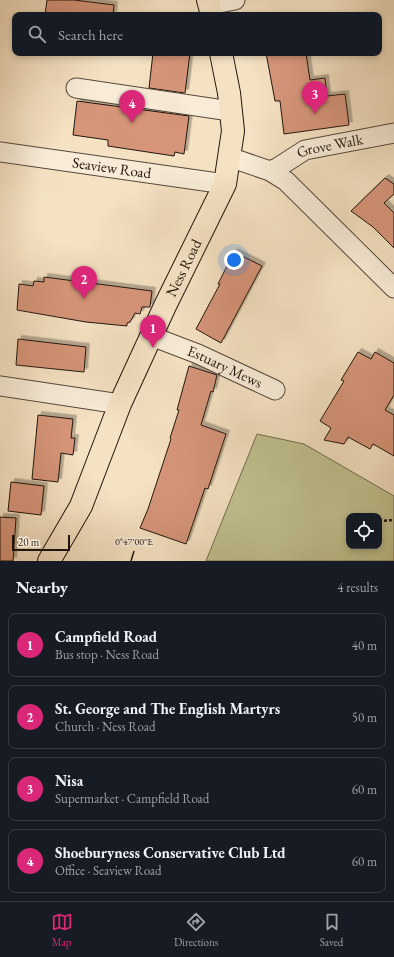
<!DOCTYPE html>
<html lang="en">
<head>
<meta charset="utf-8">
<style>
	:root { --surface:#171b24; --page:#20242c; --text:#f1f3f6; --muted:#9ea1a6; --line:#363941; --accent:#db2777 }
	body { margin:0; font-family:"EB Garamond",serif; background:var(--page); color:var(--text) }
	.controls { position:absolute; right:12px; bottom:12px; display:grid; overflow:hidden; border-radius:8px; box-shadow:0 2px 6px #0003 }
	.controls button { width:36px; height:36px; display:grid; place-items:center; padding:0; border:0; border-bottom:1px solid var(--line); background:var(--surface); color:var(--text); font:20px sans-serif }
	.scale { position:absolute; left:12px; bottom:10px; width:58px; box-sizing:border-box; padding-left:4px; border:2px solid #21150e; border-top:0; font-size:11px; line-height:14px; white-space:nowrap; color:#21150e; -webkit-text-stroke:3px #f8ecd8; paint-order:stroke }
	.you { position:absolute; left:234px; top:260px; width:14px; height:14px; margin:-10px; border:3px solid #fff; border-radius:50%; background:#1a73e8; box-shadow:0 0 0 6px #1a73e833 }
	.badge { display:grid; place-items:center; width:26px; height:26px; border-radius:50%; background:var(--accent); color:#fff; font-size:13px; font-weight:700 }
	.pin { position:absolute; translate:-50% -33px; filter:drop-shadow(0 1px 2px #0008) }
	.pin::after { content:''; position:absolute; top:21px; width:14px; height:12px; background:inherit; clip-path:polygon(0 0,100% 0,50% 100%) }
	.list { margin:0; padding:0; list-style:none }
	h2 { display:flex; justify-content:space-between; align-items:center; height:52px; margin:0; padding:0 16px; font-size:17px }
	h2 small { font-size:13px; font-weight:400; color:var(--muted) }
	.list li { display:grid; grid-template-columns:26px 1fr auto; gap:12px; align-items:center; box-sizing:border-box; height:64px; margin:0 8px 8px; padding:0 8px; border:1px solid var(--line); border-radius:8px }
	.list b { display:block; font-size:15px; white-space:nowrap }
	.list p { margin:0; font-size:13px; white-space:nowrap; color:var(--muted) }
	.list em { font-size:13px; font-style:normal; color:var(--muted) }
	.icon { flex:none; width:22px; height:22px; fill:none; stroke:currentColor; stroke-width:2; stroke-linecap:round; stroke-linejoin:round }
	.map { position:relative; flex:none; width:394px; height:561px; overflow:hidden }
	.search { position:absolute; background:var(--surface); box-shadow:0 2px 6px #0003; left:12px; right:12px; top:12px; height:44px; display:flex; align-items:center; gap:10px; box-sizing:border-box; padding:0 14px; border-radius:8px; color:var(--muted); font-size:15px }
	.sheet { height:340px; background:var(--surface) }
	nav { display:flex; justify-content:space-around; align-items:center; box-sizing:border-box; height:56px; border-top:1px solid var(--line); background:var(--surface); font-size:11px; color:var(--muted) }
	nav a { display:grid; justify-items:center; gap:2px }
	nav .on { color:var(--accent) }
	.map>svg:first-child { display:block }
	.green { fill:#c1c290; stroke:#716c4f; fill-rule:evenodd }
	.building { fill:#d69579; stroke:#21150e; filter:url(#shadow) }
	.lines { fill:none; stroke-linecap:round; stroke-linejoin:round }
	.minor-casing { stroke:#56483b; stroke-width:21 }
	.major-casing { stroke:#21150e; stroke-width:24 }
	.path { stroke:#21150e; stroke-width:2.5; stroke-dasharray:3 2; stroke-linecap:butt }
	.minor { stroke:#f8ecd8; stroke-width:19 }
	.major { stroke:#f5e2c3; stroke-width:22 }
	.ticks { fill:none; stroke:#21150e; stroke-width:1.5 }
	.labels { text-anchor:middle; stroke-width:4; stroke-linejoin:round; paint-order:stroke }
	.street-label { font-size:15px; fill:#21150e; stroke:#f8ecd8 }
	.ticks-label { font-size:10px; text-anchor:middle; fill:#21150e; stroke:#f8ecd8; stroke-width:4; stroke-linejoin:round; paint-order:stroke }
</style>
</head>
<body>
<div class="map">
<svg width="394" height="561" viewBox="0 0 394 561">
	<defs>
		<filter id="shadow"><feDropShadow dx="3.5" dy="-3.5" stdDeviation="0" flood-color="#0004"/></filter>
	</defs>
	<rect width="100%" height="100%" fill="#f5e2c3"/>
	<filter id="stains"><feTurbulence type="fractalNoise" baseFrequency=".005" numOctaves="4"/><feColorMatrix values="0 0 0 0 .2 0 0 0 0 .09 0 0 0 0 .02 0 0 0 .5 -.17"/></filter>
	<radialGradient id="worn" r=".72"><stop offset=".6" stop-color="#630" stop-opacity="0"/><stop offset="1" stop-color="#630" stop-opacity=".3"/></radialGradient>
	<path class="green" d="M257,434L304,444L394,496V561H206ZM349,516H379V546H349Z"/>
	<path class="building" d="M47,0H74L114,5L113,15H45Z
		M153,53H190L185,93L149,88Z
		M266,53H306L310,80L325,78L327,96L345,94L349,125L284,134L280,101H275Z
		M77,101L189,116L184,154L175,152L174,156L108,146V140L73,135Z
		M385,178L394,184V194L384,203L394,213V248L373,227L351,211Z
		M234,252L262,266L221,343L196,329L220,284H218Z
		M44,277L152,291L150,307H142L140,314L135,313L130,322L127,323V326L86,322L17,310L19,284L33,286L34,281L44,282Z
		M18,339L86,347L84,372L16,365Z
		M358,352L371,359L375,352L394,363V395L385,410L394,415V456L373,444L370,449L348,437L344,444L324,440L331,428L320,421L344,381L341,380Z
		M189,366L217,375L213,392L211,391L201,425L226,434L208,489L205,488L186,544L140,528L148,509L171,439L170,438L179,410H177Z
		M38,415L73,419L71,438H75L73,455L61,453L58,482L32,479Z
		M11,482L44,486L41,515L8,511Z
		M0,517L16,518L13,561H0Z"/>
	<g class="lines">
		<g class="minor-casing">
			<g id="minor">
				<path d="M209,5L235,0"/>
				<path d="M76,88L230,111"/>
				<path id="s1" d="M0,152L225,184"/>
				<path d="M229,157L270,171L286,181L394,288"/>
				<path id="s2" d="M270,171L277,168L305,150L394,133"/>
				<path id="s3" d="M151,336L198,354L275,390"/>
				<path d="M0,386L120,404"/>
			</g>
		</g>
		<g class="major-casing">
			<g id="major">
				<path d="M208,0L212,15"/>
				<path id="s4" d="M49,561L81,506L120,404L165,306L225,184L233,131L229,93L221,53"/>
			</g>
		</g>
		<path class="path" d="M379,521L394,520
			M348,523H349"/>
		<use href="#minor" class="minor"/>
		<use href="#major" class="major"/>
	</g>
	<path class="ticks" d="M131,561L134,551"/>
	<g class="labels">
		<g class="street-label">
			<text dy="5" stroke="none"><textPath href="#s2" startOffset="66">Grove Walk</textPath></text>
			<text dy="5" stroke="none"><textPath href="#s1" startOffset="113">Seaview Road</textPath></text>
			<text dy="5" stroke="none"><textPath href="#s4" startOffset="323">Ness Road</textPath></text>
			<text dy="5" stroke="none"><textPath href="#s3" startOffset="80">Estuary Mews</textPath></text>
		</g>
	</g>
	<g class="ticks-label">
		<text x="134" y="545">0°47'00"E</text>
	</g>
	<rect width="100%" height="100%" filter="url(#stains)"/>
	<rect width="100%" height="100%" fill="url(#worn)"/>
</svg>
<div class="controls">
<button><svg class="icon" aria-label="locate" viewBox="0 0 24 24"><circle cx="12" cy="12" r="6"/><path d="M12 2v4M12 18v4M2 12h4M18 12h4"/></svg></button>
</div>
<div class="scale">20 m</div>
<div class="you"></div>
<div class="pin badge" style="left:153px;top:348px">1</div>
<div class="pin badge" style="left:84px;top:299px">2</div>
<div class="pin badge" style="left:315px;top:114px">3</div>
<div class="pin badge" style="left:132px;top:123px">4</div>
<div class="search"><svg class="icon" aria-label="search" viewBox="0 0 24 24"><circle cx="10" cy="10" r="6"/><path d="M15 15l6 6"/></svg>Search here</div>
</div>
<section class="sheet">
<h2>Nearby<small>4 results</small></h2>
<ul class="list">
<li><span class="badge">1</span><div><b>Campfield Road</b><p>Bus stop · Ness Road</p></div><em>40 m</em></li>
<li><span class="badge">2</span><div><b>St. George and The English Martyrs</b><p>Church · Ness Road</p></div><em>50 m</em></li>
<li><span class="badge">3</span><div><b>Nisa</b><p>Supermarket · Campfield Road</p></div><em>60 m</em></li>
<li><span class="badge">4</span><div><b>Shoeburyness Conservative Club Ltd</b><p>Office · Seaview Road</p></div><em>60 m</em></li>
</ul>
</section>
<nav>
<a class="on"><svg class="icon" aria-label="map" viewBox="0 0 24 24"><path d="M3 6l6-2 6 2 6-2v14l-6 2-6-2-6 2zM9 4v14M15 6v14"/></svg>Map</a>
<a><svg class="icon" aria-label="directions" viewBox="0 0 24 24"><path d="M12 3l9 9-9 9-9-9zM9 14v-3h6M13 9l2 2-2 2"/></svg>Directions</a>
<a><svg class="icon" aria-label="saved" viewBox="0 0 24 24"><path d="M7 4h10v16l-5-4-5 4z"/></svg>Saved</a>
</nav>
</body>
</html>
